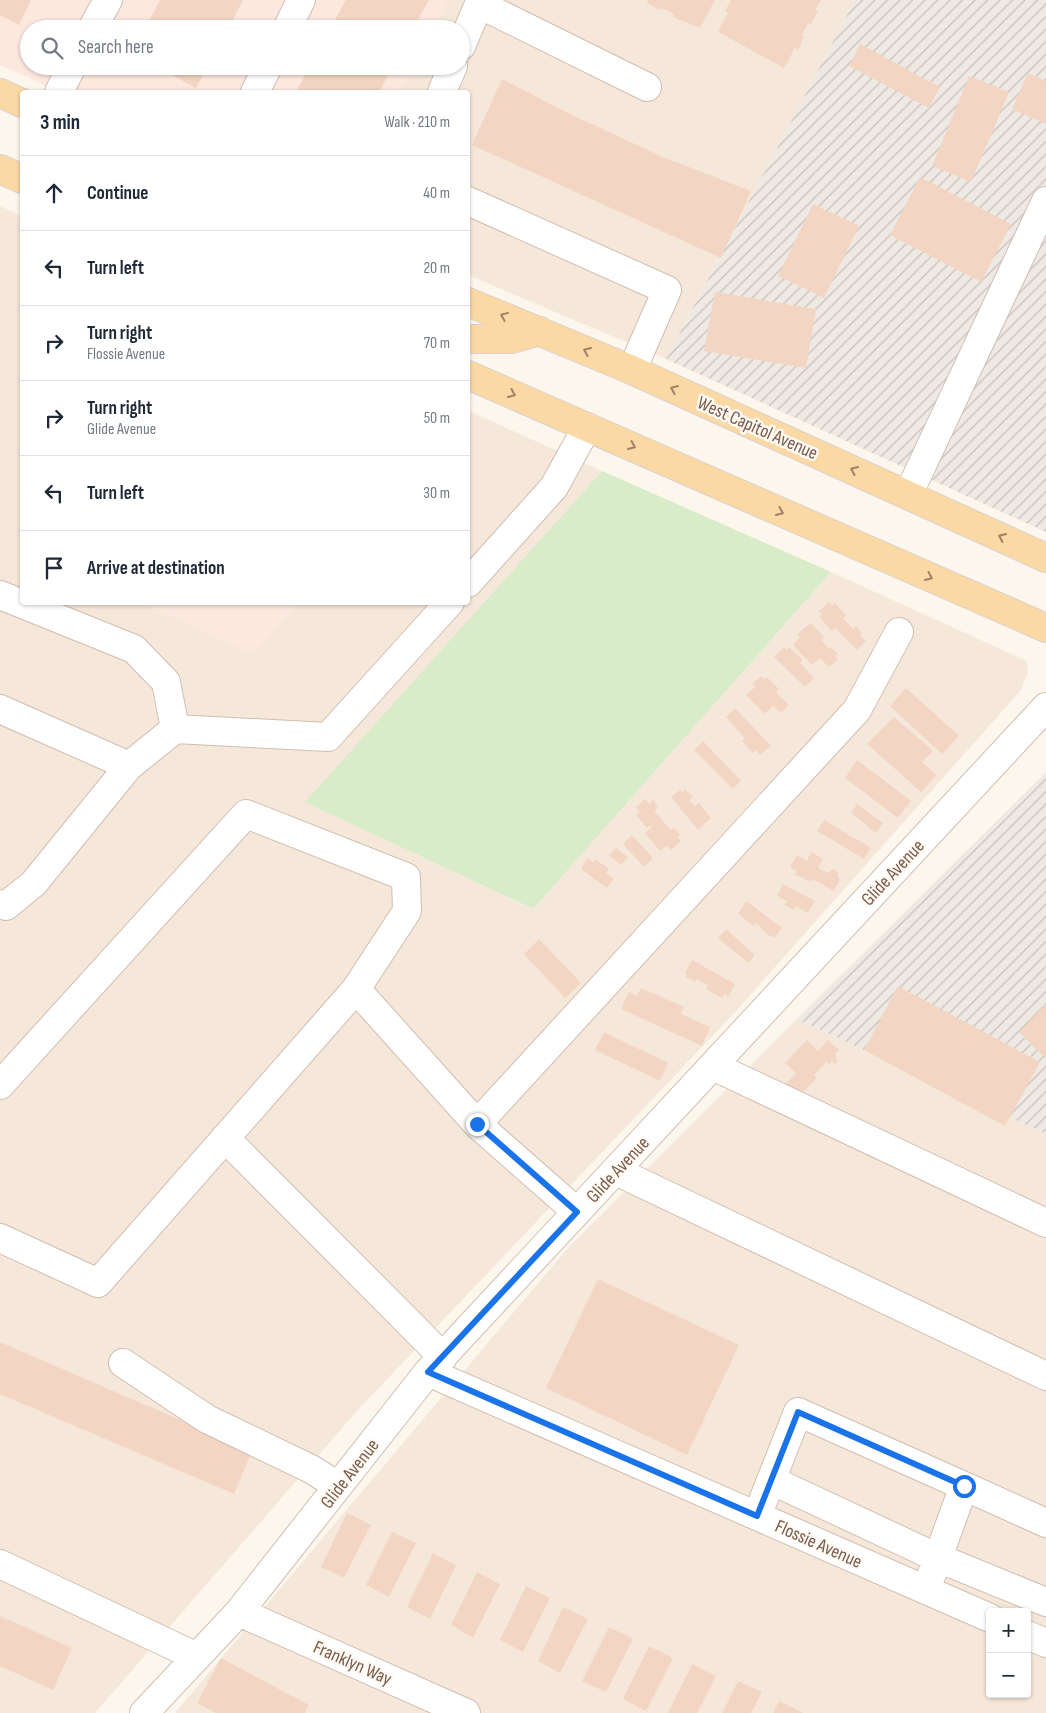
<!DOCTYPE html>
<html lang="en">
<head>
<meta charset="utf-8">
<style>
	:root { --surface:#fff; --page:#f2f2f3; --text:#1f2937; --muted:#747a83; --line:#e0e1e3 }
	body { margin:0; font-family:"Sofia Sans Condensed",sans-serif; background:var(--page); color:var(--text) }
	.controls { position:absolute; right:15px; bottom:15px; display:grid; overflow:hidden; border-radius:5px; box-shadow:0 1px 4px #0004 }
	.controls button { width:45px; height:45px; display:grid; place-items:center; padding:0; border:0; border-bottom:1px solid var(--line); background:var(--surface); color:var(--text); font:25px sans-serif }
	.stop { position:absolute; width:15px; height:15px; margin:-11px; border:4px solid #1a73e8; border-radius:50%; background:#fff }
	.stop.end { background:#1a73e8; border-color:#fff; box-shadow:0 1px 5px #0008 }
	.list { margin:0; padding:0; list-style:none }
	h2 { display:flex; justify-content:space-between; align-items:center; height:65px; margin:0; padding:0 20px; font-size:21px }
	h2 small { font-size:16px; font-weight:400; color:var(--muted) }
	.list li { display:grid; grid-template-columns:32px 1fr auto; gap:15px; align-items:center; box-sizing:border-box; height:75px; padding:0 20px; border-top:1px solid var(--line) }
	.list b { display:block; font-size:19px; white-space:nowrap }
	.list p { margin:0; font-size:16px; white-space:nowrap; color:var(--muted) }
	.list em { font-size:16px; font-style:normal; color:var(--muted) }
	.icon { flex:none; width:28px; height:28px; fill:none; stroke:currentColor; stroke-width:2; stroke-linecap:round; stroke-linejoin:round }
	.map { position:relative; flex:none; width:1046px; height:1713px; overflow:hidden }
	.search { position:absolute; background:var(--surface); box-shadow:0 1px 4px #0004; left:20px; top:20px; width:450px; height:55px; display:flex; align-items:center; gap:12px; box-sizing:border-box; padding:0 18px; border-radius:28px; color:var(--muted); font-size:19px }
	.panel { position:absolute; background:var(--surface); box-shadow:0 1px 4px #0004; left:20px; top:90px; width:450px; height:515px; border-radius:5px }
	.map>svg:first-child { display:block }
	.residential { fill:#f5e8da; fill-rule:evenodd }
	.commercial { fill:#fde8e0 }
	.industrial { fill:url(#industrial-furrows) }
	.grass { fill:#d8ecc9 }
	.building { fill:#f3d5c3 }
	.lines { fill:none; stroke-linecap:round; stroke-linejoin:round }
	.minor-casing { stroke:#d1beb0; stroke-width:30 }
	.major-casing { stroke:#dad1cd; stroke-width:30 }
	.minor { stroke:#fff; stroke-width:28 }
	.major { stroke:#fbd9a5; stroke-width:28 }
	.oneway { stroke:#a18267 }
	.route { stroke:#1a73e8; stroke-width:6 }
	.labels { text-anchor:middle; stroke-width:5; stroke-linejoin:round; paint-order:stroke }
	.street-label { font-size:19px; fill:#7a5c4d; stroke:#fffaf3 }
</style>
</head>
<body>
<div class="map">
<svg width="1046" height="1713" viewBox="0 0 1046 1713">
	<defs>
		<pattern id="industrial-furrows" width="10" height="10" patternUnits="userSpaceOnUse" patternTransform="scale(1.25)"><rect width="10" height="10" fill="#efe9e4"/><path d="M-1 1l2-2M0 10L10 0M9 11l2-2" fill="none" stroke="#c7c0bb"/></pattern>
	</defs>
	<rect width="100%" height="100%" fill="#fdf6ec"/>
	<path class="residential" d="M443,0H855L666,359L468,275V92H396L410,66H461V29H429Z
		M0,206L22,216V602L143,603L253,653L299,603L468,602V416L471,412L602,471L306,802L532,909L831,572L1027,661L1028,672L1021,690L737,1010L356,1412L95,1713H0Z
		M797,1019L1046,1134V1713H175L567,1249ZM990,1612H1027V1694H990Z"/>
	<path class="commercial" d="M0,0H448L433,29H29V66H413L399,92H59L0,65Z
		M143,603H299L253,653Z"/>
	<path class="industrial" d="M855,0H1046V532L666,359Z
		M1046,772V1134L797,1019Z"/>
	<path class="grass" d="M602,471L831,572L533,909L305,802Z"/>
	<path class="building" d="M0,0H31L19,25L0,15Z
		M160,0H243L228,29H145Z
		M346,0H429L413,29H330Z
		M648,0H715L700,28L673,17L674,14L661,8L660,10L647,3Z
		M731,0H821L815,10L818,11L811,24L808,23L802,35L804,37L798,50L795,48L784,68L718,32L728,12L725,11Z
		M860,44L940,87L929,108L849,66Z
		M155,66H208L196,88Z
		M310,66H393L379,92H296Z
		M1028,73L1046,81V124L1012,109Z
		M969,76L1009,92L971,182L932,166Z
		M502,79L568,113L663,157L751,191L721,258L472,145Z
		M920,177L1011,224L981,282L890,235Z
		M813,204L859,226L824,298L778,276Z
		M715,292L816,309L806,368L704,351Z
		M829,602L832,606L835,603L846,615L843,618L853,629L856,626L862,633L860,635L866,641L857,650L835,628L832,631L819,617L822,614L819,611Z
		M811,623L824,637L821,640L829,649L831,647L838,654L835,656L838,659L829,667L820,658L812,665L793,645L800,637L797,634Z
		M784,647L787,650L789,647L803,660L800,663L814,678L805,687L774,657Z
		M761,676L765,679L767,677L779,689L776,693L789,705L781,713L773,706L765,714L746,695L755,687L752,684Z
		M906,688L959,736L942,754L890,706Z
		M735,708L771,746L760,755L756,750L753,753L742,741L745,738L726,717Z
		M894,717L933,751L922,762L937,775L921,792L867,744Z
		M703,741L741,781L733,789L694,750Z
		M857,760L911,801L898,818L845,778Z
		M685,789L693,797L689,800L695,806L699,803L711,818L698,830L671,797L680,790L682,792Z
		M645,799L649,804L653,800L658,807L654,811L671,830L674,828L680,835L678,837L681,841L671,850L667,846L660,851L645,833L652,827L651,825L647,828L636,815L640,812L636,807Z
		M857,804L883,823L876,833L851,813Z
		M824,820L871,848L864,859L817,831Z
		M632,835L653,858L644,867L623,844Z
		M616,848L628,857L621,865L609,855Z
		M811,852L823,859L818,868L828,873L833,869L838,872V878L840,879L834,891L812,879L811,882L795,874L797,871L790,867L797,855L807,861Z
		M588,858L593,862L595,859L609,869L606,873L614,879L607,888L581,869Z
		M783,884L815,901L808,913L796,906L794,910L785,905L787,901L777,896Z
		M746,901L782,928L775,938L772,935L770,937L756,923L754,926L738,914Z
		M726,929L755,955L748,963L718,938Z
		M539,939L581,983L565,998L524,954Z
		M692,960L735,984L728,997L725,994L722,998L706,989L708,985L697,979L695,982L685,977L687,974L685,973Z
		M898,986L1040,1062L1005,1126L864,1050Z
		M641,988L684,1007L681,1014L710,1027L702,1046L621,1009L629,992L637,996Z
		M1046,1004V1057L1045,1058L1019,1032Z
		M604,1032L668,1063L660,1081L595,1050Z
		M807,1040L818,1051L828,1040L839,1050L835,1054L838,1061L835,1064L832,1061L829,1064L826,1062L814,1075L817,1078L801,1094L782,1088L796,1073L785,1063Z
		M598,1279L739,1345L687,1455L546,1388Z
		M0,1342L252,1451L234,1494L0,1394Z
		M347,1513L371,1525L344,1578L321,1567Z
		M392,1532L416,1543L389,1597L366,1585Z
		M433,1553L456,1565L430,1619L407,1607Z
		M477,1572L500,1584L473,1638L451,1625Z
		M526,1586L550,1598L523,1652L500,1640Z
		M563,1607L588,1619L560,1673L538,1661Z
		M0,1616L72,1648L53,1690L0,1666Z
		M609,1627L633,1639L606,1692L582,1681Z
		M649,1646L673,1658L646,1711L623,1699Z
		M221,1658L309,1705L305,1713H216L197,1703Z
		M692,1664L716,1676L697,1713H668Z
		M738,1681L762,1692L751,1713H722Z
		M779,1701L803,1713H773Z"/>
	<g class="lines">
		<g class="minor-casing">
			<path id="minor" d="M92,29L108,0
				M287,29L301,0
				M461,46L479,4L647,87
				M59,92L72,66
				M255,92L268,66
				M442,92L453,66
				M468,201L667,290L632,370
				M908,495L1046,201
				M468,583L554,487L587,427
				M0,595L134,649L166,682L175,729L129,766L34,883L6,906L0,904
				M0,709L129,766
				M175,729L328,737L450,602
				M356,989L477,1124L577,1212
				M713,1066L1046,1223
				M0,1085L246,814L406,877L407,911L356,989L98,1283L0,1238
				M477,1124L857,710L899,632
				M225,1138L443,1357
				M616,1171L1046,1376
				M123,1363L207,1419L311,1469L338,1486
				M428,1372L990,1618
				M771,1480L938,1558L1046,1602
				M964,1486L1046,1523
				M757,1516L798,1412L964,1486L926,1590
				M0,1564L197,1657
				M239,1612L466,1713
				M1027,1635L1046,1643
				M144,1713L239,1612L428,1372L1046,707"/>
		</g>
		<g class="major-casing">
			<path id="major" d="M0,93L22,103
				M0,169L22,179
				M468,302L632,370L1046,558
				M468,339H511L540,331
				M468,375L1046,628"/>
		</g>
		<use href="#minor" class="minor"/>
		<use href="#major" class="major"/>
	</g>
	<defs><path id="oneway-chevron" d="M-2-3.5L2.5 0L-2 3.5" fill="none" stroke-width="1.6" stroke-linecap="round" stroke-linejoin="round" transform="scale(1.25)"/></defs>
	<g class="oneway">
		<use href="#oneway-chevron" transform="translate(504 316) rotate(-158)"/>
		<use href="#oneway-chevron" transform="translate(587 351) rotate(-157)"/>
		<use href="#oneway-chevron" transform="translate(674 389) rotate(-156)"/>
		<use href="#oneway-chevron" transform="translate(512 394) rotate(24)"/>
		<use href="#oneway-chevron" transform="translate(632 446) rotate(24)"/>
		<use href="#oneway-chevron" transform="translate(854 470) rotate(-156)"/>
		<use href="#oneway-chevron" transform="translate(780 512) rotate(24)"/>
		<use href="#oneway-chevron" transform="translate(1002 537) rotate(-155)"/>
		<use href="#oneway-chevron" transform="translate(929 577) rotate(24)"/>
	</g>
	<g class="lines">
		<path class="route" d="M477,1124L577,1212L428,1372L757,1516L798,1412L964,1486"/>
	</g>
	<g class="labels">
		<g class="street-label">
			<text transform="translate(758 427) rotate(24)" y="7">West Capitol Avenue</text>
			<text transform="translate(892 872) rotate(-47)" y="7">Glide Avenue</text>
			<text transform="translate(617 1169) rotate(-47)" y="7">Glide Avenue</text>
			<text transform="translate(349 1473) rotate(-52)" y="7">Glide Avenue</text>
			<text transform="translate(819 1543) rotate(24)" y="7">Flossie Avenue</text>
			<text transform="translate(353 1662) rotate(24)" y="7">Franklyn Way</text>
		</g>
	</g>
</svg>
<div class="controls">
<button>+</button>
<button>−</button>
</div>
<div class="stop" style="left:964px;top:1486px"></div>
<div class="stop end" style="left:477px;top:1124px"></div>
<div class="search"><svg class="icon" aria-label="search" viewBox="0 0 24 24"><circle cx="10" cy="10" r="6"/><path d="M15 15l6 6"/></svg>Search here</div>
<section class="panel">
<h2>3 min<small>Walk · 210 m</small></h2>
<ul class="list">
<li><svg class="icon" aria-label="ahead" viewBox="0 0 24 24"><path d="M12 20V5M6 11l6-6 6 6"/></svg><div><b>Continue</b></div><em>40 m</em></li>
<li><svg class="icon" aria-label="left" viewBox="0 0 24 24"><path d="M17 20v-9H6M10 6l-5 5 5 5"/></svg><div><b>Turn left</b></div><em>20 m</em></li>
<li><svg class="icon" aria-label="right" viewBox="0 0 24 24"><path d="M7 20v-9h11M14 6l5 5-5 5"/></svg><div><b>Turn right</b><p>Flossie Avenue</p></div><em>70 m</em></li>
<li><svg class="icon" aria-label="right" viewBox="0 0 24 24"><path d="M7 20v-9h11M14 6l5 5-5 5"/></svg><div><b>Turn right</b><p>Glide Avenue</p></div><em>50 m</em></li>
<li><svg class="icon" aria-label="left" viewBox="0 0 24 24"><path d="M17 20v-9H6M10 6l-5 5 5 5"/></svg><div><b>Turn left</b></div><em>30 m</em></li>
<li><svg class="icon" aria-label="arrive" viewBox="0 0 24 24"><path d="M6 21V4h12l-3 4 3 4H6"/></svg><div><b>Arrive at destination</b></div></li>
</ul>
</section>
</div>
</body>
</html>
